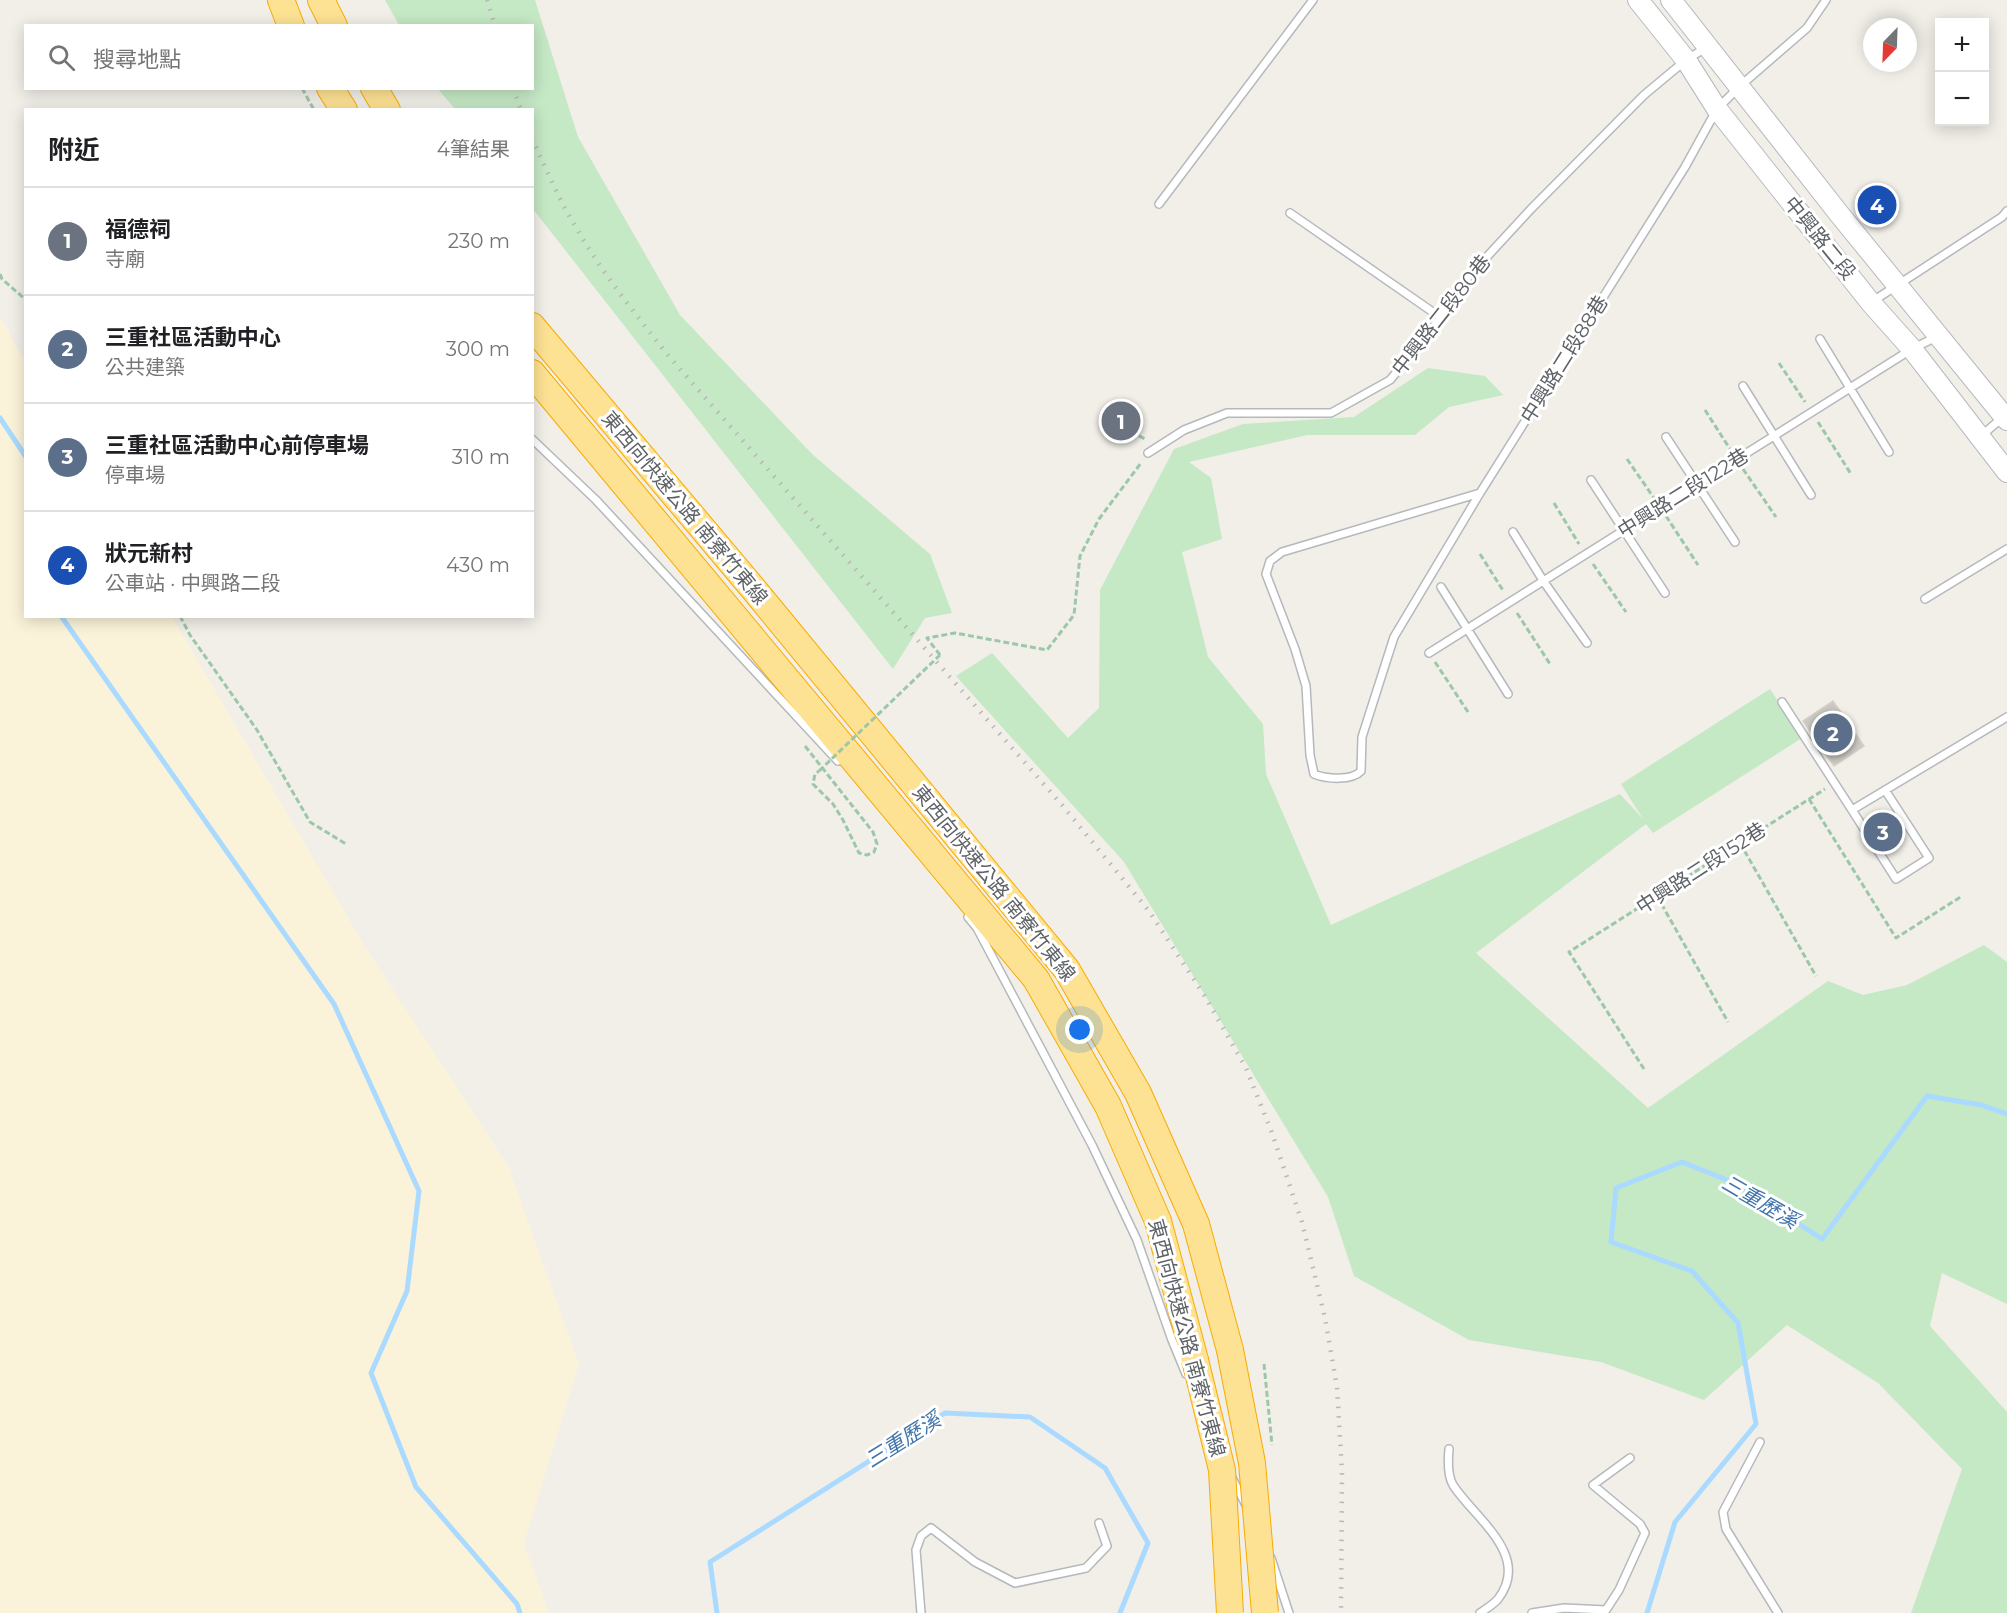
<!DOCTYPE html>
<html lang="zh-TW">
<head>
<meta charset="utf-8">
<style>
	:root { --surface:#fff; --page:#f6f6f6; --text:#202124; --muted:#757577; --line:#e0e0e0; --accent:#db2777 }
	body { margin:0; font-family:Montserrat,"Noto Sans TC",sans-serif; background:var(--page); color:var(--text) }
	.controls { position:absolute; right:18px; top:18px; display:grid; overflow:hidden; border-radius:0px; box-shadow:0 3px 15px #0003 }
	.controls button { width:54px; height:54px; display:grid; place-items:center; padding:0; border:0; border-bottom:2px solid var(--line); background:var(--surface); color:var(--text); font:30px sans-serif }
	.compass { position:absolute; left:1863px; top:18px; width:54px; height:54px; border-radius:50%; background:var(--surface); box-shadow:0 3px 15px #0003; rotate:203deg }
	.you { position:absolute; left:1080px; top:1030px; width:21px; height:21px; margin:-15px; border:4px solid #fff; border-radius:50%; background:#1a73e8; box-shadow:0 0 0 9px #1a73e833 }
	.badge { display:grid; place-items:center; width:39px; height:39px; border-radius:50%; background:var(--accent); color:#fff; font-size:20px; font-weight:700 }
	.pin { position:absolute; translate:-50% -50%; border:3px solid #fff; box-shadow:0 2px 6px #0006 }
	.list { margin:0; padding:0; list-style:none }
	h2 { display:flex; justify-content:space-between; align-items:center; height:78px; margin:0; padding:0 24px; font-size:26px }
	h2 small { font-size:20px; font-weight:400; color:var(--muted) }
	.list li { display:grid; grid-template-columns:39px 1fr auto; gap:18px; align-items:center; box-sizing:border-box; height:108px; padding:0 24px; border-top:2px solid var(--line) }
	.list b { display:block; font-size:22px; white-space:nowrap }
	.list p { margin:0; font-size:20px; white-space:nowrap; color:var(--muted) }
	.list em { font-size:20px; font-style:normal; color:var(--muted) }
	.icon { flex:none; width:33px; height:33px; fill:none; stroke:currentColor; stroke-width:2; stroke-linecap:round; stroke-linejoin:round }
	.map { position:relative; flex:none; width:2007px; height:1613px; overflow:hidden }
	.search { position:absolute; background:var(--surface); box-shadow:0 3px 15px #0003; left:24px; top:24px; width:510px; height:66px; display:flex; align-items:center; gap:15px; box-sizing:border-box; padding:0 21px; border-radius:0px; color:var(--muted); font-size:22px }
	.panel { position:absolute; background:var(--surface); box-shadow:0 3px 15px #0003; left:24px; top:108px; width:510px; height:510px; border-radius:0px }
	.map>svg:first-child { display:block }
	.green { fill:#c5e8c5 }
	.sand { fill:#fbf3d9 }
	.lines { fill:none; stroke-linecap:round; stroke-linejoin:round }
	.stream { stroke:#aadaff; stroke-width:5 }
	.building { fill:#cccac5; stroke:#d6d1c6; stroke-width:1.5 }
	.lane-casing { stroke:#b5b8bc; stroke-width:10 }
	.secondary-casing { stroke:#b6babf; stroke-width:22 }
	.highway-casing { stroke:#f9ab00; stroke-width:28 }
	.path { stroke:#9cc7a9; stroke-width:3; stroke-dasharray:6 3; stroke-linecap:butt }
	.lane { stroke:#fff; stroke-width:7 }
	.secondary { stroke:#fff; stroke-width:20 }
	.highway { stroke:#fde293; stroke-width:26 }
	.rail { stroke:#b6b7b8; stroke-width:4.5; stroke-dasharray:1.5 8; stroke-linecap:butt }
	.highway-bridge-casing { stroke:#f9ab00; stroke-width:28; stroke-linecap:butt }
	.path-bridge { stroke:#9cc7a9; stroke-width:3; stroke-dasharray:6 3; stroke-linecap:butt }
	.highway-bridge { stroke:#fde293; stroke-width:26 }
	.labels { text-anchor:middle; stroke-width:6; stroke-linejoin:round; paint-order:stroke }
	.street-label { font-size:20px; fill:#5f6368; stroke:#fff }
	.water-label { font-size:21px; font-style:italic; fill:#4174aa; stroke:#fff }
</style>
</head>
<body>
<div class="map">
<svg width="2007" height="1613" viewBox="0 0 2007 1613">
	<rect width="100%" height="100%" fill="#f1efe8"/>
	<path class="green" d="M385,0H535L578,137L680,315L813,455L930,554L952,613L925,618L893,669L533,209L532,110L455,109L438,89L532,88V26L399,25Z
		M1428,368L1485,376L1503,395L1449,407L1415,435H1307L1189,462L1211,478L1222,539L1182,552L1208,657L1263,724L1266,774L1331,925L1620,794L1643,819L1621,784L1770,689L1802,738L1653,833L1646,824L1476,953L1648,1108L1828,981L1863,995L1907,985L1984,945L2007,962V1304L1942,1273L1930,1326L2007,1412V1613H1911L1962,1469L1878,1383L1787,1325L1704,1400L1601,1362L1469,1340L1354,1276L1328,1197L1124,862L956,676L992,653L1068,738L1099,708L1100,590L1174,449L1243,424L1354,417Z"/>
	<path class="sand" d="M0,317L25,362L26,616L172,617L364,945L508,1166L579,1364L524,1543L549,1613H0Z"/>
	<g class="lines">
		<path class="stream" d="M0,418L26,457
			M61,616L334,1004L419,1191L407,1291L371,1373L416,1487L517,1604L520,1613
			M717,1613L710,1562L945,1413L1030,1417L1105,1468L1148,1543L1120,1613
			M1647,1613L1675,1522L1756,1424L1738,1323L1692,1271L1611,1242L1616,1188L1682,1162L1737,1184L1822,1239L1927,1096L1981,1105L2007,1114"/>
	</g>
	<path class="building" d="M1833,701L1864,746L1834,766L1803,721Z"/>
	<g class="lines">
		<g class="lane-casing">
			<path id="lane" d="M1159,204L1313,0
				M1290,213L1440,317
				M1873,301L2002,217L2007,211
				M1820,339L1889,452
				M1743,386L1811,495
				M1981,436L2002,418
				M1666,437L1735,542
				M532,439L596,500L838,761
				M1148,453L1184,430L1227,413H1331L1390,380L1431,331L1460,286L1530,210L1644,95L1686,60L1707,47
				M1591,480L1665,593
				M1480,493L1282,552L1270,561L1266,574L1295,649L1306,686L1310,755L1314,774C1326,779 1352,781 1361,771L1362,737L1394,637L1480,493L1685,167L1717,109L1740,86L1807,28L1826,0
				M1513,532L1544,582L1587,643
				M1441,587L1508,694
				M1925,599L2007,549
				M1429,653L1912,349L1936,337
				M1782,702L1852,810
				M1885,790L1929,858L1896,879L1852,810L2007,717
				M968,917L977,928L1092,1145L1137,1240L1172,1340L1186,1374
				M1760,1442L1723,1512L1726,1529L1778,1613
				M1449,1449C1448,1460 1447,1475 1453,1485C1474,1518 1532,1555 1498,1599C1494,1604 1486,1609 1480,1613
				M1232,1478L1246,1505
				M1271,1558L1289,1613
				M921,1613L916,1550L921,1536L931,1528L975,1562L1015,1583L1086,1568L1107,1546L1099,1523
				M1532,1613L1564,1608L1606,1610L1619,1590L1645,1533L1640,1524L1593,1485L1630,1458"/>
		</g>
		<g class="secondary-casing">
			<path id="secondary" d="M1638,0L1686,60L1717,109L1871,303L1912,349L2007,472
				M1671,0L1840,215L2007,420"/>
		</g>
		<g class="highway-casing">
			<path id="highway" d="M281,0L291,26
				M321,0L334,26
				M330,88L344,110
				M374,88L387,110
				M532,326L756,592L1067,970L1138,1093L1196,1224L1230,1350
				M532,373L1036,979L1108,1106L1158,1221L1195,1360"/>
		</g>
		<path class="path" d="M302,88L314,110
			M0,274L2,279L26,300
			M1779,363L1805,402
			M1705,410L1730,449
			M1818,422L1851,474
			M1131,432L1147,440
			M1627,459L1654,498
			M1743,469L1776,517
			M1554,503L1579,544
			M1666,516L1698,565
			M1480,554L1504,592
			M1593,564L1626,612
			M1517,613L1550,664
			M180,616L190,635L257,730L310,822L346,844
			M940,655L927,638L955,633L1047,650L1074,615L1080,556L1099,519L1141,463
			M1435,662L1468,712
			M805,746L873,832L877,844L874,852L867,855L859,853L843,820L833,804L813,784L815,774L819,771
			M1809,799L1896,938L1962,896
			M1740,843L1816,976
			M1657,896L1728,1022
			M1644,1069L1569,952L1825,789
			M1264,1364L1272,1445"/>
		<use href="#lane" class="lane"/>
		<use href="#secondary" class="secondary"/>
		<use href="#highway" class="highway"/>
		<path class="rail" d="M487,0L495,26
			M513,88L521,110
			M532,138C546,169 559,200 577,229C602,273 635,313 666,353L1062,805L1149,911L1204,995L1246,1068L1272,1133L1302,1222L1325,1318L1337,1387L1342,1472L1341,1613"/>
		<g class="highway-bridge-casing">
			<path id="highway-bridge" d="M1230,1350L1252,1463L1265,1613
				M1195,1360L1222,1470L1230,1613"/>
		</g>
		<path class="path-bridge" d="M819,771L940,655"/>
		<use href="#highway-bridge" class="highway-bridge"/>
	</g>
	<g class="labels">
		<g class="street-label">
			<text transform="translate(1820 238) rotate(51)" y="7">中興路二段</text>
			<text transform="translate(1441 315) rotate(-52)" y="7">中興路二段80巷</text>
			<text transform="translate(1564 359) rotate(-58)" y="7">中興路二段88巷</text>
			<text transform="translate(1683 493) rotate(-32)" y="7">中興路二段122巷</text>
			<text transform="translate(685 508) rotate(50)" y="7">東西向快速公路 南寮竹東線</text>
			<text transform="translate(1701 868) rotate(-33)" y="7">中興路二段152巷</text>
			<text transform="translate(994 883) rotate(51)" y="7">東西向快速公路 南寮竹東線</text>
			<text transform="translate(1187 1338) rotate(75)" y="7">東西向快速公路 南寮竹東線</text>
		</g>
		<g class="water-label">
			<text transform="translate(1760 1202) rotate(30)" y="7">三重歷溪</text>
			<text transform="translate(903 1440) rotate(-32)" y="7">三重歷溪</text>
		</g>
	</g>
</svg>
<div class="controls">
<button>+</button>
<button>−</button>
</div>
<svg class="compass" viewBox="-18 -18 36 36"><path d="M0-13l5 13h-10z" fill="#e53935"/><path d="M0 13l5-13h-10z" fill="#757577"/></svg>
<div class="you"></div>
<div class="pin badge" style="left:1121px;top:421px;background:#6b7280">1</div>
<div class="pin badge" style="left:1833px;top:733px;background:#5c6f8a">2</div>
<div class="pin badge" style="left:1883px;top:832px;background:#5c6f8a">3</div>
<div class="pin badge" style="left:1877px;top:205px;background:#1a4fb4">4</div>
<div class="search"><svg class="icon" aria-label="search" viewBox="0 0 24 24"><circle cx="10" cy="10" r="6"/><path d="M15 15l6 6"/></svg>搜尋地點</div>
<section class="panel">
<h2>附近<small>4筆結果</small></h2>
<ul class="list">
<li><span class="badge" style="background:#6b7280">1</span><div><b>福德祠</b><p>寺廟</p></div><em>230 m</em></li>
<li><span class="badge" style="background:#5c6f8a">2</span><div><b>三重社區活動中心</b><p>公共建築</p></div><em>300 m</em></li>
<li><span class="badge" style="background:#5c6f8a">3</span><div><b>三重社區活動中心前停車場</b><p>停車場</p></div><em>310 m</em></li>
<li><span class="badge" style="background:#1a4fb4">4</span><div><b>狀元新村</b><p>公車站 · 中興路二段</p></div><em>430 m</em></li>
</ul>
</section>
</div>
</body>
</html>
